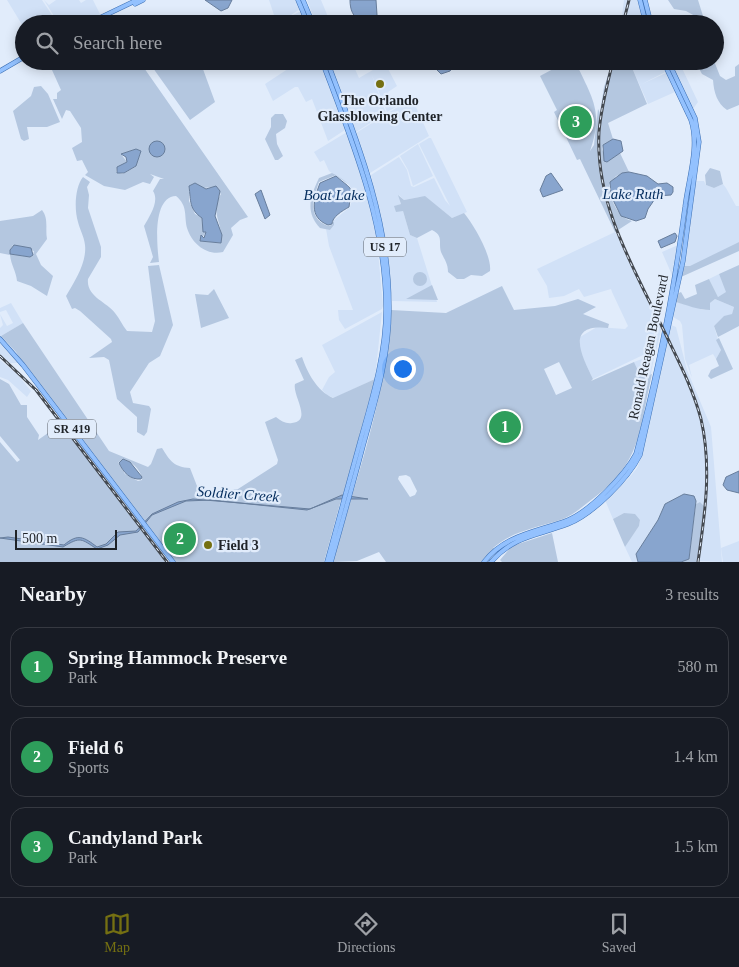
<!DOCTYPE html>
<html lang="en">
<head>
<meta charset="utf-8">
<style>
	:root { --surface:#171b24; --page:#242831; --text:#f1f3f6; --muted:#9ea1a6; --line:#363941; --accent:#757012 }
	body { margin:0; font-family:"Times New Roman",serif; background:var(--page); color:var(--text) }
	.scale { position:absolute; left:15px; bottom:12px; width:102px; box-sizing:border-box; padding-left:5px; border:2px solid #1f2328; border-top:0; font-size:14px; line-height:18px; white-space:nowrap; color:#1f2328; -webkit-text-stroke:4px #e1ecfb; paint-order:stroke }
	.you { position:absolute; left:402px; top:368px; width:18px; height:18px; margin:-12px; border:4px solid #fff; border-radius:50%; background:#1a73e8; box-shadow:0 0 0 8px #1a73e833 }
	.badge { display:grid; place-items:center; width:32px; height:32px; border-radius:50%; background:var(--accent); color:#fff; font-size:16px; font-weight:700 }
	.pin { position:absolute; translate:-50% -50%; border:2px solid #fff; box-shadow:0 1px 5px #0006 }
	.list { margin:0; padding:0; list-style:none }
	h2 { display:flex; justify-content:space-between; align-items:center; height:65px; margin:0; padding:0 20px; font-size:21px }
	h2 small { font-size:16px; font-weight:400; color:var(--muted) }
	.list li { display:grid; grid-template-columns:32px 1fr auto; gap:15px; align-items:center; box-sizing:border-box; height:80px; margin:0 10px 10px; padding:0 10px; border:1px solid var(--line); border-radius:15px }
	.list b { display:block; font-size:19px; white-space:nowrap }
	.list p { margin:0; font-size:16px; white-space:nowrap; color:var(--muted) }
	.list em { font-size:16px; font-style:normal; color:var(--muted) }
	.icon { flex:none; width:28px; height:28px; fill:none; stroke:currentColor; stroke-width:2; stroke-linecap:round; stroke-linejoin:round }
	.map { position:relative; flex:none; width:739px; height:562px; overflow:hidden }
	.search { position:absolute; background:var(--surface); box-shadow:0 2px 12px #0003; left:15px; right:15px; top:15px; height:55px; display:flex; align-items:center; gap:12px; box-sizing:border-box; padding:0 18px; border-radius:28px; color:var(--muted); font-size:19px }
	.sheet { height:335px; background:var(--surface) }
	nav { display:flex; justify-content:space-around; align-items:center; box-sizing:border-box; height:70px; border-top:1px solid var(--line); background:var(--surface); font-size:14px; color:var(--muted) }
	nav a { display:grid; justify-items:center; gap:2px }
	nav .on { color:var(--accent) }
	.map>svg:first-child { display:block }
	.built { fill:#d1e1f7 }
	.green { fill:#b4c7e0; fill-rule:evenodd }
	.water { fill:#88a5ce; stroke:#687e9c }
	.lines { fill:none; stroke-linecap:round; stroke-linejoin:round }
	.major-casing { stroke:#3c6fb3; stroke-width:5 }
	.major { stroke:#93c1fe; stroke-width:4 }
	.rail-casing { stroke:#444950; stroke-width:3 }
	.rail { stroke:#e1ecfb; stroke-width:1; stroke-dasharray:4; stroke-linecap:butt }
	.poi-dot { fill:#757012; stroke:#e1ecfb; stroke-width:2 }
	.labels { text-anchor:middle; stroke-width:4.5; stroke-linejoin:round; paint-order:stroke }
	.shield { fill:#e1ecfb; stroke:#595f67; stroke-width:1 }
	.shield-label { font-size:12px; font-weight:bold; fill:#1f2328 }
	.poi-label { font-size:14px; font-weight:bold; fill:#1f2328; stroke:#e1ecfb }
	.street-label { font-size:14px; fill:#1f2328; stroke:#e1ecfb }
	.water-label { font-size:15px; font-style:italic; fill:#032c5d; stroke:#e1ecfb }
</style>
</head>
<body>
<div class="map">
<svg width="739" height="562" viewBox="0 0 739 562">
	<rect width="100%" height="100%" fill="#e1ecfb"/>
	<path class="built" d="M7,0H42L58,24H24V28Z
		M44,0L49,5L56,0H79L81,3L86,0H93L101,16L84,24H59Z
		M269,0H296L300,9L285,19L301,11L306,24H277Z
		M307,0H321L331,24H316Z
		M624,0H638L643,24H621Z
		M300,61H320L345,130L328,141L312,99L306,102L298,87H295L273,101L265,84Z
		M343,61H364L355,69L359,78L385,63L397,86L388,92L396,107L387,112L371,73L386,113L356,132L332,68Z
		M624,61H660L665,72L642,84L666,73L675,92L648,104L633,70H628Z
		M681,66L698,102L693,109L674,69Z
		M412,98L429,136L370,173L356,133Z
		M347,132L369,202L377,240L383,306L382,309L345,329L339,320L338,310H353L329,246L326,229L330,230L334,225V220L350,207L354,193L349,185L329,171L324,160L320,162L314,152Z
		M429,138H431L467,212L452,218L428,199L420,197L404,200L399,195L401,204L395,206L403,211L410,235L417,238L437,302L392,301L386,245L371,175L399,157L407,170L411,186L414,187L434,178L445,200L450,206L419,144Z
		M418,144L433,176L413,186L408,170L400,156Z
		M696,181H704L706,185L714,188L723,184L726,188L736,206H739V242L690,267L684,266Z
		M615,232L626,249L662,326L656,352L643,355L593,379L579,350L580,337L597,327L625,329L628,326L612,292L611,289L584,297L579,289L564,296L549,298L547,286L537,269Z
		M678,245L677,246L672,275L662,252Z
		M719,274L727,292L718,297L709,279Z
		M715,299L734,307L732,314L714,326L721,350L716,359L713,354L689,365L692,378L685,359L682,325L680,321L673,317L676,302L697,307L702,310H710V303Z
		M11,303L23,323L1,336L16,352L22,362L0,338V328L3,325L0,314L7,326L13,323L6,310L0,312V308Z
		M382,312L375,379L334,398L327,395L322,390L329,377L335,372L322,345Z
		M671,325L676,327L687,370L711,427L722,562L697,561L704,506L700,502L696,504V501L684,494L665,504L658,520L636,554L638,562H632L625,547L639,526L640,520L624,513L613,519L605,500L628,479L637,468L643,453Z
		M0,340L20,363H10L0,355Z
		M655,354L650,378L638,373L634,362Z
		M0,360L17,374L31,391L27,397L8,380L0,377Z
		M739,541V562H723L721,548Z"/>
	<path class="green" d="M668,0H698L703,16H695L686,11L674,9Z
		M51,61H138L142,65L248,217L240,220L231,228L233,235L223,252C207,256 192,244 187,228C184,215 188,206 176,196C152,197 157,246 159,262L150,263L153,257L144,226C149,217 160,201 153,191L160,179H164L150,174L154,177L150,184L143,182L125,190L104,186L85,175L88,172L82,160L77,161L72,148L82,142L81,128L70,111L66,110L62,119L53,99H57V93L61,90L52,70ZM136,149L141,152L135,167L123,174L116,172L117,168L127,162L121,154ZM195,183L203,188L213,187L221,194C208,212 226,228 220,243L200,241L206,232H203L204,227L202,225V217L195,214L189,201V186Z
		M148,61H200L215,102L190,120Z
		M568,61H575C592,98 604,111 590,151L594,145L598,109L600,113L604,87L613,61H624L628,70H633L647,104L608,123L613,139L603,145L602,149L607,162L620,153L629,172L616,176L609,185C610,199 617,217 632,221L615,232L580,159L577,160L554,112L557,110L540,76Z
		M695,61H714L720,76L726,80L735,76V67L739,64V105L727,110C717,103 714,93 713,80L702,74Z
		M41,86L48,94L60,122L47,127H27L29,139L24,141L21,139L13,111L31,96L34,87Z
		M275,114H283L287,121L285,128L276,134L277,144L283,156L278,160H275L265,139L271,127V118Z
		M710,168L720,171L723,184L714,188L706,185L705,175Z
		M332,173C338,176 343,179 348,184L336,175L319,182C313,199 307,218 328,226L332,225L334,220V225L330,230L320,228C305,212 310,197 319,178Z
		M83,177L90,182L87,187L89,195L88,208L101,247V257L88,279C86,297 107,302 115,313C120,319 122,325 127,331L152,332L155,321L148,266L159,265L173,325L160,356L149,363L130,392L133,403L149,406L151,409L147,432L144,436L137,432V417L117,399L109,360L104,357L89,358L112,342L111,339L80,311L75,308L72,309L66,296C75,281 87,262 85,245C84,236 80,230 78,222C74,209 75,187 83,177Z
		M398,195L404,200L425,196L452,218L464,213C474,225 492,256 490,271L482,276L471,275L464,279H457L448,272C448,263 444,259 441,252C438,242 444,236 432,230L417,238L410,235L403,211L396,212L394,206L401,204Z
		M42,210C49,219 45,229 47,239L36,254L41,265L53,276L47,296L31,286L17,281C16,271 11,265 10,255L0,253V221L33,216ZM13,245L34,251L33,255L30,257L10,254V250Z
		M739,242V251L681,277L684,266H690Z
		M739,265V326L718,337L714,326L724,316L732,314L734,307L715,299L710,303V310C699,310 686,305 676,302L677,294L681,292L685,299L697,294L695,285L709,279L718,297L726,292L719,274Z
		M413 279a7 7 0 1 1 14 0a7 7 0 1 1-14 0Z
		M432,285L438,300L406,299Z
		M502,286L514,310L555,306L578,299L596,307L583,314L609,324L608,328C564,323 582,356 593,379L591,381L634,362L639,373L647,376L652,374C639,430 642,464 591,500C582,507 573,515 563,519C537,528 514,530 493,548L495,549L485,562H386L379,552L357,561L333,562C355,481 387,396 391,310L446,313ZM559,362L572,388L556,395L544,369ZM406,475L410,477L417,491L415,495L410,497L398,479L399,476Z
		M214,289L229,318L201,328L195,294L208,295Z
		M23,323L109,451L148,467L151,464L157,449L162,448C170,461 174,467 190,468L197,486L205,494L238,489L277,464L278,460L265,422L276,417C281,421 286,424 292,423C313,421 292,395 295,384L304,380L295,360L302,357C307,372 317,391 333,398L375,379L343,495L339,498L341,500L324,562H175L22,362L16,352L1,336ZM123,459C132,461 142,471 142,480L138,481L125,474L118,463Z
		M719,338L733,369L711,379L708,376L711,370L719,366L716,359L721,350L716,340Z
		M0,379L9,384L21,405H27V417L39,435L38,440L58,426L60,415L141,522L138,527L141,530L144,526L165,553L161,556L165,562H0V442L17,462L20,460L0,436Z
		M700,502L704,506L698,562H681L689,559L696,504Z
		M624,513L635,514L640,520L639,526L625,547L613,519Z
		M552,533L558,562H502L500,560L512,546Z"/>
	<path class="water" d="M205,0H232L228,8L221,11Z
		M376,0L377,15L371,20L361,21C353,17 350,10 350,0Z
		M433,61H457V62L450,71L441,74L435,68Z
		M613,139L621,141L623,151L607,162L604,161L603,145Z
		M149 149a8 8 0 1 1 16 0a8 8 0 1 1-16 0Z
		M136,149L141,151L136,166L124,173H117V167L127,162L126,157L121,154Z
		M629,172L647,176L658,184L667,183L673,187V192L671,195L657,196L648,209L645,218L636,221L621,216L611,196L610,182L622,173Z
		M551,173L563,190L543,197L540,190L546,176Z
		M336,176C354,192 352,184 349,207C342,211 332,217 332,224L328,225C308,217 314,199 320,183Z
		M195,183L206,189L216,186L220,191L215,216L222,235L221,243L200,241L201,235L204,238L206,232H203L202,218C189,209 191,202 189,186Z
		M261,190L270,215L265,219L255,194Z
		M675,233L677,236L675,242L661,248L658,241Z
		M14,245L31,248L33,255L30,257L10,254V250Z
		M123,459L130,462L142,477L141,479C130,480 123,472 119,463Z
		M739,471V493L727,490L723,485L726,477Z
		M684,494L694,496L696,501L689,559L681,562H638L636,554L658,520L665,504Z
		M342,495L368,499H336L307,510L211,500L186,501L152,515L138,532L120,535L108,545L97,549C81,539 81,536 63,547L0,538L8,537L64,545C78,533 84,537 97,547L106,544L118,532L136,531L152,514L178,502L193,499L310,509Z"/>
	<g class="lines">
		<g class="major-casing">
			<path id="major" d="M298,0L308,24
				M303,0L313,24
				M640,0L646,24
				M645,0L651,24
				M135,4L143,0
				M87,24L137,0
				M322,61C352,141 386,222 386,309C386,353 373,396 361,438C350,479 338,521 327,562
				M327,61C357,140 389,219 389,305C390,353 376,399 363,446C353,484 342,523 331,562
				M0,71L24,57
				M0,339L23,365L173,562
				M484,562C506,534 537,532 568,520C590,511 625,475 636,454C658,374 674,289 685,207C688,180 700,147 691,120L663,61
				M491,562C515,535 537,536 568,524C593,514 628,479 640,455L683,261L699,142L695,118L668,61"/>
		</g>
		<use href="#major" class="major"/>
		<g class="rail-casing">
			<path id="rail" d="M623,24L629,0
				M613,61C607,85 601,108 599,132C595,206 635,270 666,335C679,362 693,389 701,419C712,467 705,514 698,562
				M0,356L36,390L167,562"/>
		</g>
		<use href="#rail" class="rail"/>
	</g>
	<g class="poi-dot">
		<circle cx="380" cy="84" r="5"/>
		<circle cx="208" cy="545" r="5"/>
	</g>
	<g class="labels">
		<g class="shield">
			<rect x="364" y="237.5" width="42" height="19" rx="4"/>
			<rect x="48" y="419.5" width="48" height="19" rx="4"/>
		</g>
		<g class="shield-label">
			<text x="385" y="251">US 17</text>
			<text x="72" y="433">SR 419</text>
		</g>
		<g class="poi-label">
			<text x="380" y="105">The Orlando<tspan x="380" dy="16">Glassblowing Center</tspan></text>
			<text x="218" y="550" text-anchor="start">Field 3</text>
		</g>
		<g class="street-label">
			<text transform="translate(648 347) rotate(-78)" y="5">Ronald Reagan Boulevard</text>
		</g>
		<g class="water-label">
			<text x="633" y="199">Lake Ruth</text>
			<text x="334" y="200">Boat Lake</text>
			<text transform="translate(238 494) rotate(4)" y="5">Soldier Creek</text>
		</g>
	</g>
</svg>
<div class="scale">500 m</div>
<div class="you"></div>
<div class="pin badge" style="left:505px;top:427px;background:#2e9e5b">1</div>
<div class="pin badge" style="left:180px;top:539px;background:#2e9e5b">2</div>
<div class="pin badge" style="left:576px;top:122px;background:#2e9e5b">3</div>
<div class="search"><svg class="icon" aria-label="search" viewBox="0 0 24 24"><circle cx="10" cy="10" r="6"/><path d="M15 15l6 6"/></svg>Search here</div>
</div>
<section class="sheet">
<h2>Nearby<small>3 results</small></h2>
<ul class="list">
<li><span class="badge" style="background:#2e9e5b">1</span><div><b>Spring Hammock Preserve</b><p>Park</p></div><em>580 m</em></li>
<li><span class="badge" style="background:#2e9e5b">2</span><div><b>Field 6</b><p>Sports</p></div><em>1.4 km</em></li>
<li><span class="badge" style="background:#2e9e5b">3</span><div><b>Candyland Park</b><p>Park</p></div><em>1.5 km</em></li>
</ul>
</section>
<nav>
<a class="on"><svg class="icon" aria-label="map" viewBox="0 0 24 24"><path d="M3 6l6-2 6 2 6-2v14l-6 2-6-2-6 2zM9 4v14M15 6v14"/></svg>Map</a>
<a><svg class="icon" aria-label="directions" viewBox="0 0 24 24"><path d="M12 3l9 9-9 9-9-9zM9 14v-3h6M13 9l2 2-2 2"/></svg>Directions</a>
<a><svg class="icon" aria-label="saved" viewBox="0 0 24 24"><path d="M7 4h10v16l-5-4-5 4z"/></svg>Saved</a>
</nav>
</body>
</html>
